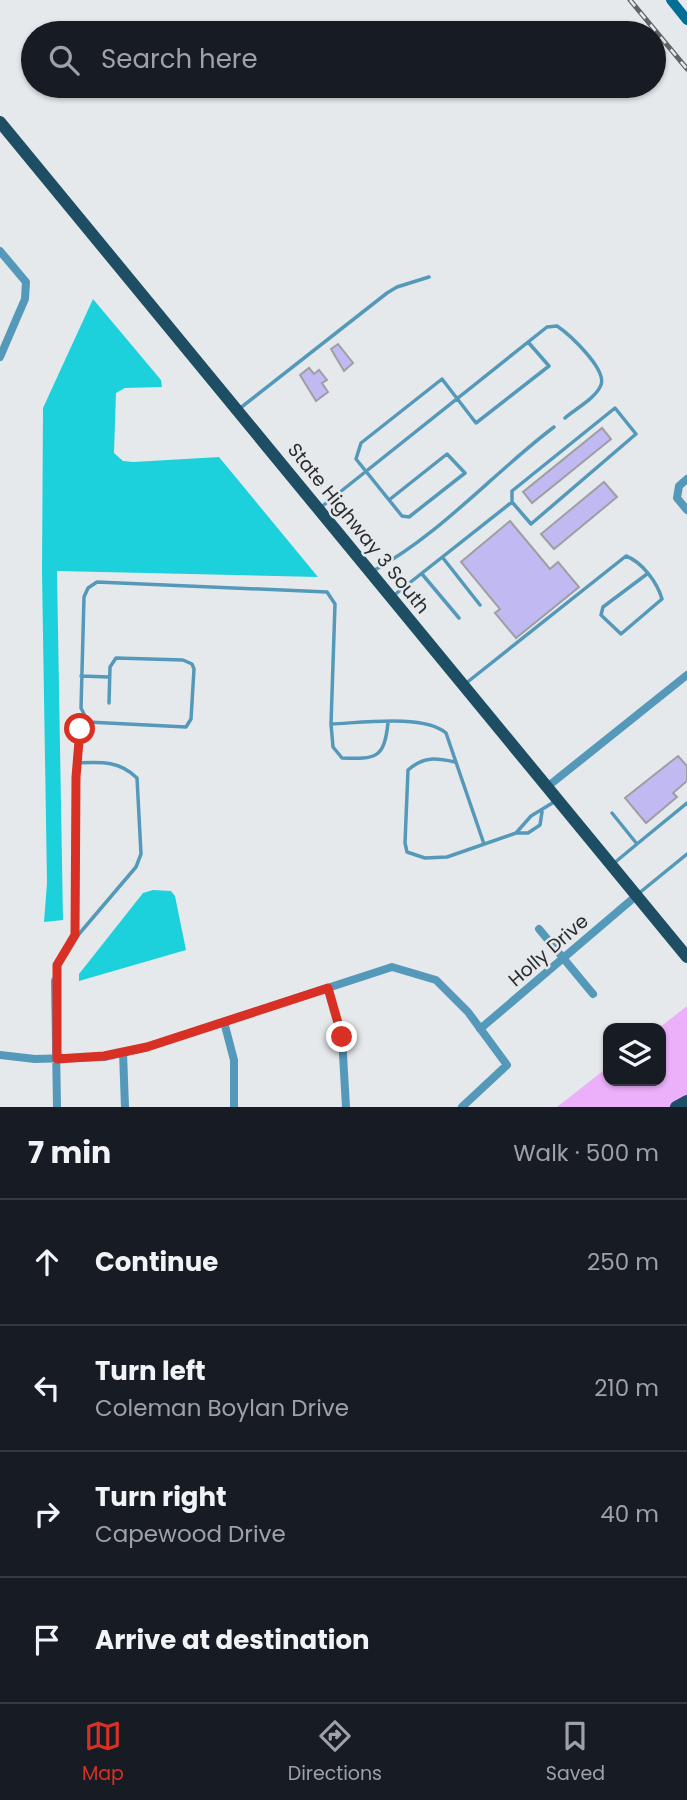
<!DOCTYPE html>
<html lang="en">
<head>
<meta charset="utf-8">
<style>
	:root { --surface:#171b24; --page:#20242c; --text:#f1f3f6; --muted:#9ea1a6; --line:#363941; --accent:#d93025 }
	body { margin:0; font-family:Poppins,sans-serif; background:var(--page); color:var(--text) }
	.controls { position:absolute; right:21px; bottom:21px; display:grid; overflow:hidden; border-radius:14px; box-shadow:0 2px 5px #0004 }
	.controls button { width:63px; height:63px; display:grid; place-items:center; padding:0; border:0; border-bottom:2px solid var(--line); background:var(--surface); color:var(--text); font:35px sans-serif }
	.stop { position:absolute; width:21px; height:21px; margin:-16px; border:5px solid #d93025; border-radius:50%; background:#fff }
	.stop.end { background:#d93025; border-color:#fff; box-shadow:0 2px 7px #0008 }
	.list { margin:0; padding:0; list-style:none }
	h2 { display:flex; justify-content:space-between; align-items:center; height:91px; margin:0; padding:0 28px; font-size:30px }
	h2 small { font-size:23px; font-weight:400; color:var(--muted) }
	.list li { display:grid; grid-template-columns:46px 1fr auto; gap:21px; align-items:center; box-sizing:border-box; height:126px; padding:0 28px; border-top:2px solid var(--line) }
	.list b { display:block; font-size:26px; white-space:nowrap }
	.list p { margin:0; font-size:23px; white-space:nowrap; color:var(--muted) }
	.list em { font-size:23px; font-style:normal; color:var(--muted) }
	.icon { flex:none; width:38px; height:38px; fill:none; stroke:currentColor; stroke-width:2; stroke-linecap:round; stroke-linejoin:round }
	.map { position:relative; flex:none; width:687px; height:1107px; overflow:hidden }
	.search { position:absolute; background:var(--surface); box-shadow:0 2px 5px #0004; left:21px; right:21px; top:21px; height:77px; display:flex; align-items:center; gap:18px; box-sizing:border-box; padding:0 24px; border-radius:38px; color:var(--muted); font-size:26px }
	.sheet { height:595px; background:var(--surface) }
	nav { display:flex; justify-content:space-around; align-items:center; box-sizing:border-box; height:98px; border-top:2px solid var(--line); background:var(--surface); font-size:19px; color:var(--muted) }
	nav a { display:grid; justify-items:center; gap:4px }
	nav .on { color:var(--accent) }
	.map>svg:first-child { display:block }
	.green { fill:#ecb0fb }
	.water { fill:#1dd1dc }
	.building { fill:#c1baf2; stroke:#9f9ea3; stroke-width:2 }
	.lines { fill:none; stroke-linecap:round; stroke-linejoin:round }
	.lane { stroke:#5599ba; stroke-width:3.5 }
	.street { stroke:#5599ba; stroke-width:8 }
	.secondary { stroke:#006e95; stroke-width:10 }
	.primary { stroke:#1d4e64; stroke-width:12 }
	.rail-casing { stroke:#626365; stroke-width:5 }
	.rail { stroke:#e6e9ec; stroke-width:2.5; stroke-dasharray:8; stroke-linecap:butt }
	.route { stroke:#d93025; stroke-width:9 }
	.labels { text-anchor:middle; stroke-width:5; stroke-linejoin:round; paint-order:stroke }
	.street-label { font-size:19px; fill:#2b2c2d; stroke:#e6e9ec }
</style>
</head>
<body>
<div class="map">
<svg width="687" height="1107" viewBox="0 0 687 1107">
	<rect width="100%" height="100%" fill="#e6e9ec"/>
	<path class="green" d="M687,1006V1107H557L608,1067V1081H661L659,1028Z"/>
	<path class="water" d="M93,299L161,380L162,387L125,388L116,393L114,453L123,461L133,462L219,457L318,577L57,571L63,920L44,922L47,883L42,572L43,408Z
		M153,890L171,891L175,896L186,950L79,981V974L143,893Z"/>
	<path class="building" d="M338,344L353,363L344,371L331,349Z
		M309,368L314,374L319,370L327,380L322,383L328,392L316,401L300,375Z
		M602,428L611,439L532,503L523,492Z
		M604,482L617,497L554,549L541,534Z
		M510,521L550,569L558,562L579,587L516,638L495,613L500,609L461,562Z
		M678,756L687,766V781L673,793L677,797L646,823L625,798Z"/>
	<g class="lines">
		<path class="lane" d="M239,409L387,293L397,287L429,277
			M389,500L447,454L465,473L409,517L402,516L356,459L361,443L442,379L476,423L549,366L528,342
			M320,508L547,327L557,326C569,334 607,369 601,385C596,398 575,409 565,418
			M443,558L480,605
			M373,571C442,533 492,474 554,427
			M422,574L459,618
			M393,596L512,502L531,524L636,434L615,408L512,491V502
			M81,676L109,677
			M465,684L626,556C642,562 657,582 662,599L621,634L601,615L603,607L647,574
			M109,703L110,667L116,658L183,660L192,664L194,669L191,719L186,727L88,722L81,708L84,597L88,588L97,582L327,592L335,604L331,724C360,723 424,714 446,733L484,844
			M331,724L333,747L342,758C376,759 384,759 388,723
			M455,762C436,758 424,756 408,770L405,843L407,852L425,858L447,857L516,833H528L540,825L542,812
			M612,813L637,844L613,864
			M516,833L531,816L554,802
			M637,844L687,803
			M638,894L687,854
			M75,935L76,777L80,729L88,722
			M55,981L62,954L136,867L141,854L137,778C119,760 100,762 77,763"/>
		<path class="street" d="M0,251L26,282L25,299L0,357
			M687,479L679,486L677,498L687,510
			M547,787L687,675
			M539,929L593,994
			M55,981L57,1107
			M328,988L342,1037L346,1107
			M224,1022L234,1060V1107
			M480,1029L636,896
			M123,1052L125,1107
			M0,1055L35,1059L104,1057L147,1047L392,967L436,980L468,1012L507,1065L462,1107"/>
		<path class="secondary" d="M671,0L687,20"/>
		<path class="primary" d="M0,122L687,957
			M676,1107L687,1101"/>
		<g class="rail-casing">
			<path id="rail" d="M630,0L687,69"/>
		</g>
		<use href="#rail" class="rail"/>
	</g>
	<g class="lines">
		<path class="route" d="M80,729L76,777L75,935L57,965V1059L104,1056L147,1047L328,988L342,1037"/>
	</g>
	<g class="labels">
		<g class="street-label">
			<text transform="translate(359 528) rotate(51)" y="7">State Highway 3 South</text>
			<text transform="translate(548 950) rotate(-41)" y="7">Holly Drive</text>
		</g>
	</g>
</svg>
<div class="controls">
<button><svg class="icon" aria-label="layers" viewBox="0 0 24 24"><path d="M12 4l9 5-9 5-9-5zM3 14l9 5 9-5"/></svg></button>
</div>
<div class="stop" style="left:80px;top:729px"></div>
<div class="stop end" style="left:342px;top:1037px"></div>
<div class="search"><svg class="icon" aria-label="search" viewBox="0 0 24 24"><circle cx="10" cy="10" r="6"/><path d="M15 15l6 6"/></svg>Search here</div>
</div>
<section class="sheet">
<h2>7 min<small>Walk · 500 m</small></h2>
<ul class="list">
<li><svg class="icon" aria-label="ahead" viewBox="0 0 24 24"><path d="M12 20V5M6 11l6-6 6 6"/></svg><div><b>Continue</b></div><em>250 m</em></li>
<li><svg class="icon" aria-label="left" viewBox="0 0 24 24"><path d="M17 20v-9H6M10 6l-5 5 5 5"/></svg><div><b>Turn left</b><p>Coleman Boylan Drive</p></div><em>210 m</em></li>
<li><svg class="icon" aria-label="right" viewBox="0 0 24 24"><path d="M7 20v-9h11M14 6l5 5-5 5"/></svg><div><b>Turn right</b><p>Capewood Drive</p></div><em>40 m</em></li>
<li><svg class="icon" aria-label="arrive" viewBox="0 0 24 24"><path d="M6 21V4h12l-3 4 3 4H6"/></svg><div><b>Arrive at destination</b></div></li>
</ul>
</section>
<nav>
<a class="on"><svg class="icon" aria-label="map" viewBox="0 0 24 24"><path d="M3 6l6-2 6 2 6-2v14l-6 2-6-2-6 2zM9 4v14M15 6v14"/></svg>Map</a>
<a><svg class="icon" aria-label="directions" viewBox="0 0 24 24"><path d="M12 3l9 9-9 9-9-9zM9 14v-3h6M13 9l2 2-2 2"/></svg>Directions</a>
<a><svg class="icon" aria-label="saved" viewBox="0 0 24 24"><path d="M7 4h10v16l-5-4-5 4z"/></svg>Saved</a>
</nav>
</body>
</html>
